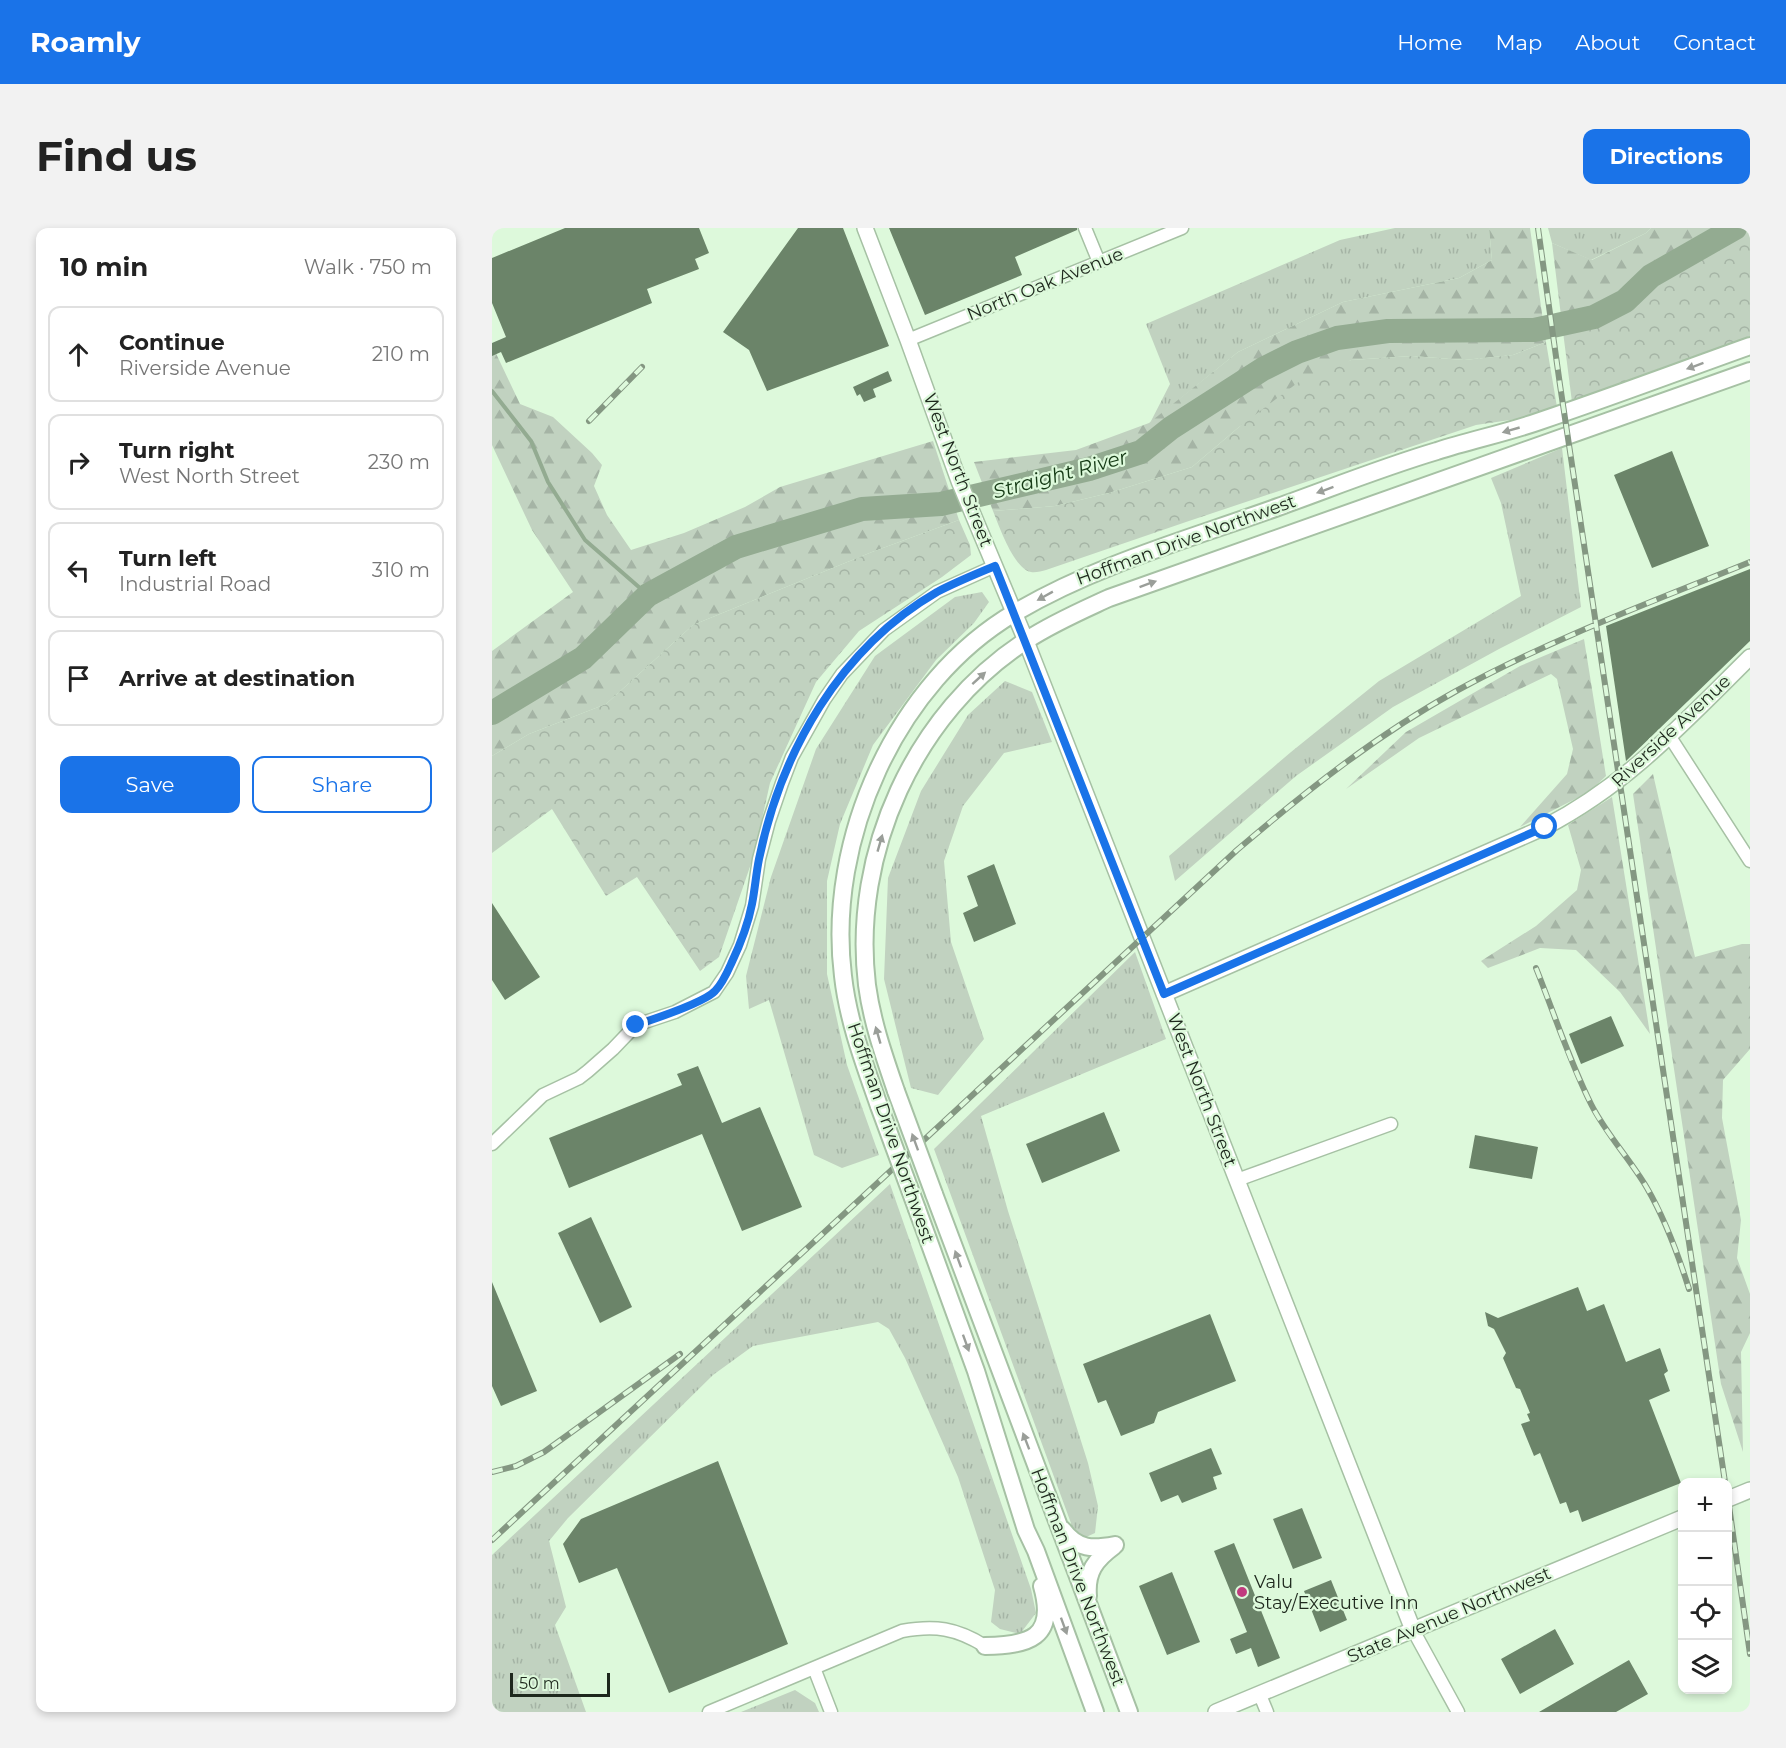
<!DOCTYPE html>
<html lang="en">
<head>
<meta charset="utf-8">
<style>
	:root { --surface:#fff; --page:#f2f2f2; --text:#222; --muted:#767676; --line:#e0e0e0; --accent:#1a73e8 }
	body { margin:0; font-family:Montserrat,sans-serif; background:var(--page); color:var(--text) }
	.controls { position:absolute; right:18px; bottom:18px; display:grid; overflow:hidden; border-radius:12px; box-shadow:0 3px 9px #0003 }
	.controls button { width:54px; height:54px; display:grid; place-items:center; padding:0; border:0; border-bottom:2px solid var(--line); background:var(--surface); color:var(--text); font:30px sans-serif }
	.scale { position:absolute; left:18px; bottom:15px; width:100px; box-sizing:border-box; padding-left:6px; border:3px solid #1e281d; border-top:0; font-size:16px; line-height:21px; white-space:nowrap; color:#1e281d; -webkit-text-stroke:4px #ddf9db; paint-order:stroke }
	.stop { position:absolute; width:18px; height:18px; margin:-14px; border:4px solid #1a73e8; border-radius:50%; background:#fff }
	.stop.end { background:#1a73e8; border-color:#fff; box-shadow:0 2px 6px #0008 }
	.list { margin:0; padding:0; list-style:none }
	h2 { display:flex; justify-content:space-between; align-items:center; height:78px; margin:0; padding:0 24px; font-size:26px }
	h2 small { font-size:20px; font-weight:400; color:var(--muted) }
	.list li { display:grid; grid-template-columns:39px 1fr auto; gap:18px; align-items:center; box-sizing:border-box; height:96px; margin:0 12px 12px; padding:0 12px; border:2px solid var(--line); border-radius:12px }
	.list b { display:block; font-size:22px; white-space:nowrap }
	.list p { margin:0; font-size:20px; white-space:nowrap; color:var(--muted) }
	.list em { font-size:20px; font-style:normal; color:var(--muted) }
	.actions { display:flex; gap:12px; padding:18px 24px }
	.actions a { flex:1; padding:14px 0; border:2px solid var(--accent); border-radius:12px; text-align:center; font-size:21px; color:var(--accent) }
	.actions .main { background:var(--accent); color:#fff }
	.icon { flex:none; width:33px; height:33px; fill:none; stroke:currentColor; stroke-width:2; stroke-linecap:round; stroke-linejoin:round }
	.map { position:relative; flex:none; width:1258px; height:1484px; overflow:hidden; border-radius:12px }
	header { display:flex; align-items:center; gap:36px; box-sizing:border-box; height:84px; padding:0 30px; background:var(--accent); color:#fff }
	header strong { font-size:28px }
	nav { display:flex; gap:33px; margin-inline-start:auto; font-size:21px }
	.intro { display:flex; align-items:center; justify-content:space-between; box-sizing:border-box; height:144px; padding:0 36px }
	h1 { margin:0; font-size:42px }
	.button { padding:15px 27px; border-radius:12px; background:var(--accent); color:#fff; font-size:21px; font-weight:700 }
	main { display:flex; gap:36px; padding:0 36px }
	aside { flex:1; background:var(--surface); border-radius:12px; box-shadow:0 3px 9px #0003 }
	.map>svg:first-child { display:block }
	.grass { fill:url(#grass-tufts) }
	.forest { fill:url(#forest-firs) }
	.park { fill:url(#park-crowns) }
	.lines { fill:none; stroke-linecap:round; stroke-linejoin:round }
	.stream { stroke:#93ab91; stroke-width:4 }
	.river { stroke:#93ab91; stroke-width:24 }
	.building { fill:#6b8469 }
	.minor-casing { stroke:#a6c1a4; stroke-width:15 }
	.tertiary-casing { stroke:#a6c1a4; stroke-width:18 }
	.secondary-casing { stroke:#a6c1a4; stroke-width:20 }
	.minor { stroke:#fff; stroke-width:12 }
	.tertiary { stroke:#fff; stroke-width:15 }
	.secondary { stroke:#fff; stroke-width:16 }
	.rail-casing { stroke:#849782; stroke-width:6 }
	.rail { stroke:#ddf9db; stroke-width:4; stroke-dasharray:11; stroke-linecap:butt }
	.secondary-bridge-casing { stroke:#a6c1a4; stroke-width:20; stroke-linecap:butt }
	.secondary-bridge { stroke:#fff; stroke-width:16 }
	.oneway { fill:#9a9e99 }
	.route { stroke:#1a73e8; stroke-width:8 }
	.poi-dot { fill:#c03b7e; stroke:#ddf9db; stroke-width:2 }
	.labels { text-anchor:middle; stroke-width:4.5; stroke-linejoin:round; paint-order:stroke }
	.street-label { font-size:18px; fill:#1e281d; stroke:#ddf9db }
	.poi-label { font-size:18px; fill:#1e281d; stroke:#ddf9db; text-anchor:start }
	.water-label { font-size:20px; font-style:italic; fill:#143914; stroke:#ddf9db }
</style>
</head>
<body>
<header>
<strong>Roamly</strong>
<nav><a>Home</a><a>Map</a><a>About</a><a>Contact</a></nav>
</header>
<div class="intro"><h1>Find us</h1><a class="button">Directions</a></div>
<main>
<aside>
<h2>10 min<small>Walk · 750 m</small></h2>
<ul class="list">
<li><svg class="icon" aria-label="ahead" viewBox="0 0 24 24"><path d="M12 20V5M6 11l6-6 6 6"/></svg><div><b>Continue</b><p>Riverside Avenue</p></div><em>210 m</em></li>
<li><svg class="icon" aria-label="right" viewBox="0 0 24 24"><path d="M7 20v-9h11M14 6l5 5-5 5"/></svg><div><b>Turn right</b><p>West North Street</p></div><em>230 m</em></li>
<li><svg class="icon" aria-label="left" viewBox="0 0 24 24"><path d="M17 20v-9H6M10 6l-5 5 5 5"/></svg><div><b>Turn left</b><p>Industrial Road</p></div><em>310 m</em></li>
<li><svg class="icon" aria-label="arrive" viewBox="0 0 24 24"><path d="M6 21V4h12l-3 4 3 4H6"/></svg><div><b>Arrive at destination</b></div></li>
</ul>
<div class="actions"><a class="main">Save</a><a>Share</a></div>
</aside>
<div class="map">
<svg width="1258" height="1484" viewBox="0 0 1258 1484">
	<defs>
		<pattern id="grass-tufts" width="24" height="20" patternUnits="userSpaceOnUse" patternTransform="scale(1.5)"><rect width="24" height="20" fill="#c1d2c0"/><path d="M3 7l-1-3M5 7V3M7 7l1-3M15 17l-1-3M17 17v-4M19 17l1-3" fill="none" stroke="#a5b4a5"/></pattern>
		<pattern id="forest-firs" width="22" height="20" patternUnits="userSpaceOnUse" patternTransform="scale(1.5)"><rect width="22" height="20" fill="#c1d2c0"/><path d="M5 1l3.5 6h-7zM16 11l3.5 6h-7z" fill="#a5b4a5"/></pattern>
		<pattern id="park-crowns" width="20" height="18" patternUnits="userSpaceOnUse" patternTransform="scale(1.5)"><rect width="20" height="18" fill="#c1d2c0"/><path d="M2 6a3 3 0 1 1 6 0M12 15a3 3 0 1 1 6 0" fill="none" stroke="#a5b4a5"/></pattern>
	</defs>
	<rect width="100%" height="100%" fill="#ddf9db"/>
	<path class="grass" d="M903,0H997L1000,32L967,50L851,74L746,124L658,195L678,156L654,96L848,12Z
		M1056,0H1159L1154,5L1099,32L1060,15Z
		M1070,220L1089,379L1007,421L901,479L804,548L683,653L677,628L799,524L887,453L1029,368L1009,275L999,250Z
		M490,364L497,374L482,395L444,432L381,517L348,596L335,653V746L355,837L387,927L350,940L322,927L277,772L257,781L254,748L279,649L324,521L383,428L463,369Z
		M513,453L540,464L560,514L512,525L471,578L452,633L459,714L492,811L446,867L419,860L392,751L396,650L429,563L476,487Z
		M643,724L674,811L489,888L516,983L596,1235L606,1278L603,1305L592,1310L580,1298L442,921Z
		M398,956L539,1361L544,1385L528,1406L508,1401L499,1394L503,1362L466,1249L413,1130L397,1101L386,1094L261,1118L221,1147L76,1290L57,1313L74,1379L63,1397L94,1484H0V1327Z
		M303,1462L323,1475L327,1484H249Z"/>
	<path class="forest" d="M997,0H1038L1054,114L1021,127L972,132L920,128L859,132L747,199L700,239L617,265L563,278L501,283L482,234L584,222L657,195L746,124L851,74L967,50L1000,32Z
		M1159,0H1243L1159,48L1133,73L1102,89L1070,96L1060,15L1100,32L1154,5Z
		M0,117L28,176L61,189L100,225L110,237L102,258L115,287L139,322L192,305L253,279L288,259L441,213L467,292L380,324L201,397L114,476L37,506L0,528V423L81,364L40,302L0,217Z
		M1092,411L1114,548L1097,564L1028,599L1075,546L1081,521L1065,451L1059,446L927,510L854,561L914,504L1028,438Z
		M1161,546L1203,729L1250,716H1258V821L1231,852L1230,890L1249,992L1245,1030L1258,1066V1105L1249,1124L1251,1224L1229,1156L1141,566Z
		M1120,569L1158,806L1128,764L1084,722L1048,720L996,740L989,733L1044,698L1085,662L1089,642L1076,597Z"/>
	<path class="park" d="M1243,0H1258V108L1080,174L1070,96L1102,89L1133,73L1159,48Z
		M1054,114L1065,179L1025,191L984,197L694,294L554,342C550,343 543,345 539,344C522,341 507,298 501,283L563,278L617,265L700,239L747,199L808,153L859,132L920,128L972,132L1021,127Z
		M467,292L478,317L479,327L450,349L367,403L324,454L278,555L262,627L227,729L208,743L145,649L114,668L60,581L0,625V528L37,506L114,476L201,397L380,324Z"/>
	<g class="lines">
		<path class="stream" d="M0,163L39,213L56,254L93,312L156,367"/>
		<path class="river" d="M0,485L91,430L156,367L244,319L370,281L449,276L597,241L649,224L679,200L771,141L805,124L845,110L896,103L1042,102L1102,89L1133,73L1159,48L1243,0"/>
	</g>
	<path class="building" d="M73,0H207L217,25L203,31L207,41L155,61L160,75L14,135L9,124L0,128V115L14,109L0,75V30Z
		M306,0H351L397,118L275,163L257,122L231,104Z
		M397,0H585V2L523,29L530,47L433,87Z
		M396,143L400,153L381,161L384,169L372,174L368,166L365,168L361,159Z
		M1180,223L1217,318L1160,340L1122,247Z
		M1258,341V413L1134,533L1114,398Z
		M502,636L524,696L482,714L471,685L486,678L475,648Z
		M0,675L48,749L13,772L0,752Z
		M1119,788L1132,818L1089,836L1077,806Z
		M206,838L230,895L268,879L310,979L250,1003L210,906L77,960L57,910L190,857L185,846Z
		M612,884L628,923L550,955L534,916Z
		M983,907L1046,919L1040,951L977,940Z
		M99,989L140,1079L108,1095L66,1005Z
		M0,1054L45,1163L9,1178L0,1158Z
		M1086,1059L1095,1083L1112,1076L1134,1134L1168,1120L1176,1143L1172,1146L1178,1163L1157,1172L1189,1255L1090,1294L1086,1282L1078,1285L1074,1274L1068,1276L1048,1225L1042,1228L1029,1196L1038,1193L1035,1186L1038,1185L1028,1161L1024,1160L1011,1130L1014,1125L1002,1101L996,1098L993,1084L1006,1090Z
		M718,1086L744,1153L666,1184L662,1195L629,1208L614,1172L606,1175L591,1136Z
		M719,1220L730,1246L721,1249L725,1261L690,1275L686,1267L669,1274L657,1245Z
		M226,1233L296,1416L177,1465L125,1340L87,1355L71,1316L89,1291Z
		M810,1280L830,1330L801,1341L781,1291Z
		M742,1315L788,1430L766,1439L759,1420L744,1426L738,1411L755,1404L722,1323Z
		M680,1344L708,1414L675,1427L647,1358Z
		M839,1352L855,1392L828,1404L812,1363Z
		M1063,1401L1082,1436L1028,1466L1009,1431Z
		M1137,1432L1156,1466L1124,1484H1047Z"/>
	<g class="lines">
		<g class="minor-casing">
			<path id="minor" d="M593,0L607,34
				M416,112L690,0
				M1178,509L1258,633
				M0,916L51,867L87,850L96,843L121,821L144,797L183,784L222,764L235,745L248,717L260,678L267,631L277,593L290,555L300,529L332,472L350,446L392,402L445,364L503,338
				M745,952L899,896
				M921,1402L966,1484
				M322,1440L339,1484
				M768,1467L775,1484
				M217,1484L410,1403C443,1397 464,1400 493,1418"/>
		</g>
		<g class="tertiary-casing">
			<path id="tertiary" d="M373,0L416,112L467,253L534,413L921,1402
				M672,766L1053,599C1136,556 1192,494 1258,429
				M1236,1271L1258,1262
				M724,1484L1190,1290"/>
		</g>
		<g class="secondary-casing">
			<path id="secondary" d="M404,863C392,828 380,794 375,757C359,625 423,484 535,412C561,395 589,383 617,370L1258,143
				M387,878C372,835 356,793 351,748C334,612 404,454 524,384C606,336 697,311 786,279C839,260 891,239 945,223C979,212 1014,205 1048,193C1119,169 1188,143 1258,118
				M442,966L637,1484
				M425,981L484,1143L534,1302L544,1323L603,1484
				M571,1302C586,1322 601,1321 623,1317
				M596,1368C594,1344 603,1332 622,1318
				M493,1418C536,1417 565,1411 550,1358"/>
		</g>
		<use href="#minor" class="minor"/>
		<use href="#tertiary" class="tertiary"/>
		<use href="#secondary" class="secondary"/>
		<g class="rail-casing">
			<path id="rail" d="M1046,0L1068,157L1233,1254
				M97,193L150,139
				M1044,740C1062,785 1077,832 1099,876C1114,906 1138,931 1155,960C1173,991 1186,1026 1197,1061
				M0,1244L24,1238L52,1224L188,1126
				M1236,1271L1258,1426
				M0,1312L745,622C814,563 886,506 966,462C1059,411 1160,374 1258,334"/>
		</g>
		<use href="#rail" class="rail"/>
		<g class="secondary-bridge-casing">
			<path id="secondary-bridge" d="M404,863L442,966
				M387,878L425,981"/>
		</g>
		<use href="#secondary-bridge" class="secondary-bridge"/>
	</g>
	<defs><path id="oneway-solid" d="M-6-.8H1V-3.2L6.5 0L1 3.2V.8H-6Z" transform="scale(1.5)"/></defs>
	<g class="oneway">
		<use href="#oneway-solid" transform="translate(1203 138) rotate(160)"/>
		<use href="#oneway-solid" transform="translate(1019 202) rotate(164)"/>
		<use href="#oneway-solid" transform="translate(833 262) rotate(160)"/>
		<use href="#oneway-solid" transform="translate(656 356) rotate(-20)"/>
		<use href="#oneway-solid" transform="translate(553 368) rotate(151)"/>
		<use href="#oneway-solid" transform="translate(487 450) rotate(-42)"/>
		<use href="#oneway-solid" transform="translate(388 615) rotate(-74)"/>
		<use href="#oneway-solid" transform="translate(386 807) rotate(-106)"/>
		<use href="#oneway-solid" transform="translate(423 914) rotate(-110)"/>
		<use href="#oneway-solid" transform="translate(466 1031) rotate(-110)"/>
		<use href="#oneway-solid" transform="translate(474 1115) rotate(70)"/>
		<use href="#oneway-solid" transform="translate(534 1213) rotate(-111)"/>
		<use href="#oneway-solid" transform="translate(572 1398) rotate(70)"/>
	</g>
	<g class="lines">
		<path class="route" d="M144,797C162,791 212,775 223,763C230,756 235,745 239,736C248,717 256,697 260,676C263,661 264,646 267,631C289,524 348,420 445,364C464,354 484,346 503,338L672,766L1053,599"/>
	</g>
	<circle class="poi-dot" cx="750" cy="1364" r="6"/>
	<g class="labels">
		<g class="street-label">
			<text transform="translate(553 56) rotate(-22)" y="6">North Oak Avenue</text>
			<text transform="translate(466 242) rotate(69)" y="6">West North Street</text>
			<text transform="translate(694 312) rotate(-20)" y="6">Hoffman Drive Northwest</text>
			<text transform="translate(1179 503) rotate(-43)" y="6">Riverside Avenue</text>
			<text transform="translate(710 862) rotate(69)" y="6">West North Street</text>
			<text transform="translate(399 905) rotate(71)" y="6">Hoffman Drive Northwest</text>
			<text transform="translate(586 1349) rotate(69)" y="6">Hoffman Drive Northwest</text>
			<text transform="translate(957 1387) rotate(-23)" y="6">State Avenue Northwest</text>
		</g>
		<g class="poi-label">
			<text x="762" y="1360">Valu<tspan x="762" dy="21">Stay/Executive Inn</tspan></text>
		</g>
		<g class="water-label">
			<text transform="translate(568 246) rotate(-15)" y="7">Straight River</text>
		</g>
	</g>
</svg>
<div class="controls">
<button>+</button>
<button>−</button>
<button><svg class="icon" aria-label="locate" viewBox="0 0 24 24"><circle cx="12" cy="12" r="6"/><path d="M12 2v4M12 18v4M2 12h4M18 12h4"/></svg></button>
<button><svg class="icon" aria-label="layers" viewBox="0 0 24 24"><path d="M12 4l9 5-9 5-9-5zM3 14l9 5 9-5"/></svg></button>
</div>
<div class="scale">50 m</div>
<div class="stop" style="left:1053px;top:599px"></div>
<div class="stop end" style="left:144px;top:797px"></div>
</div>
</main>
</body>
</html>
